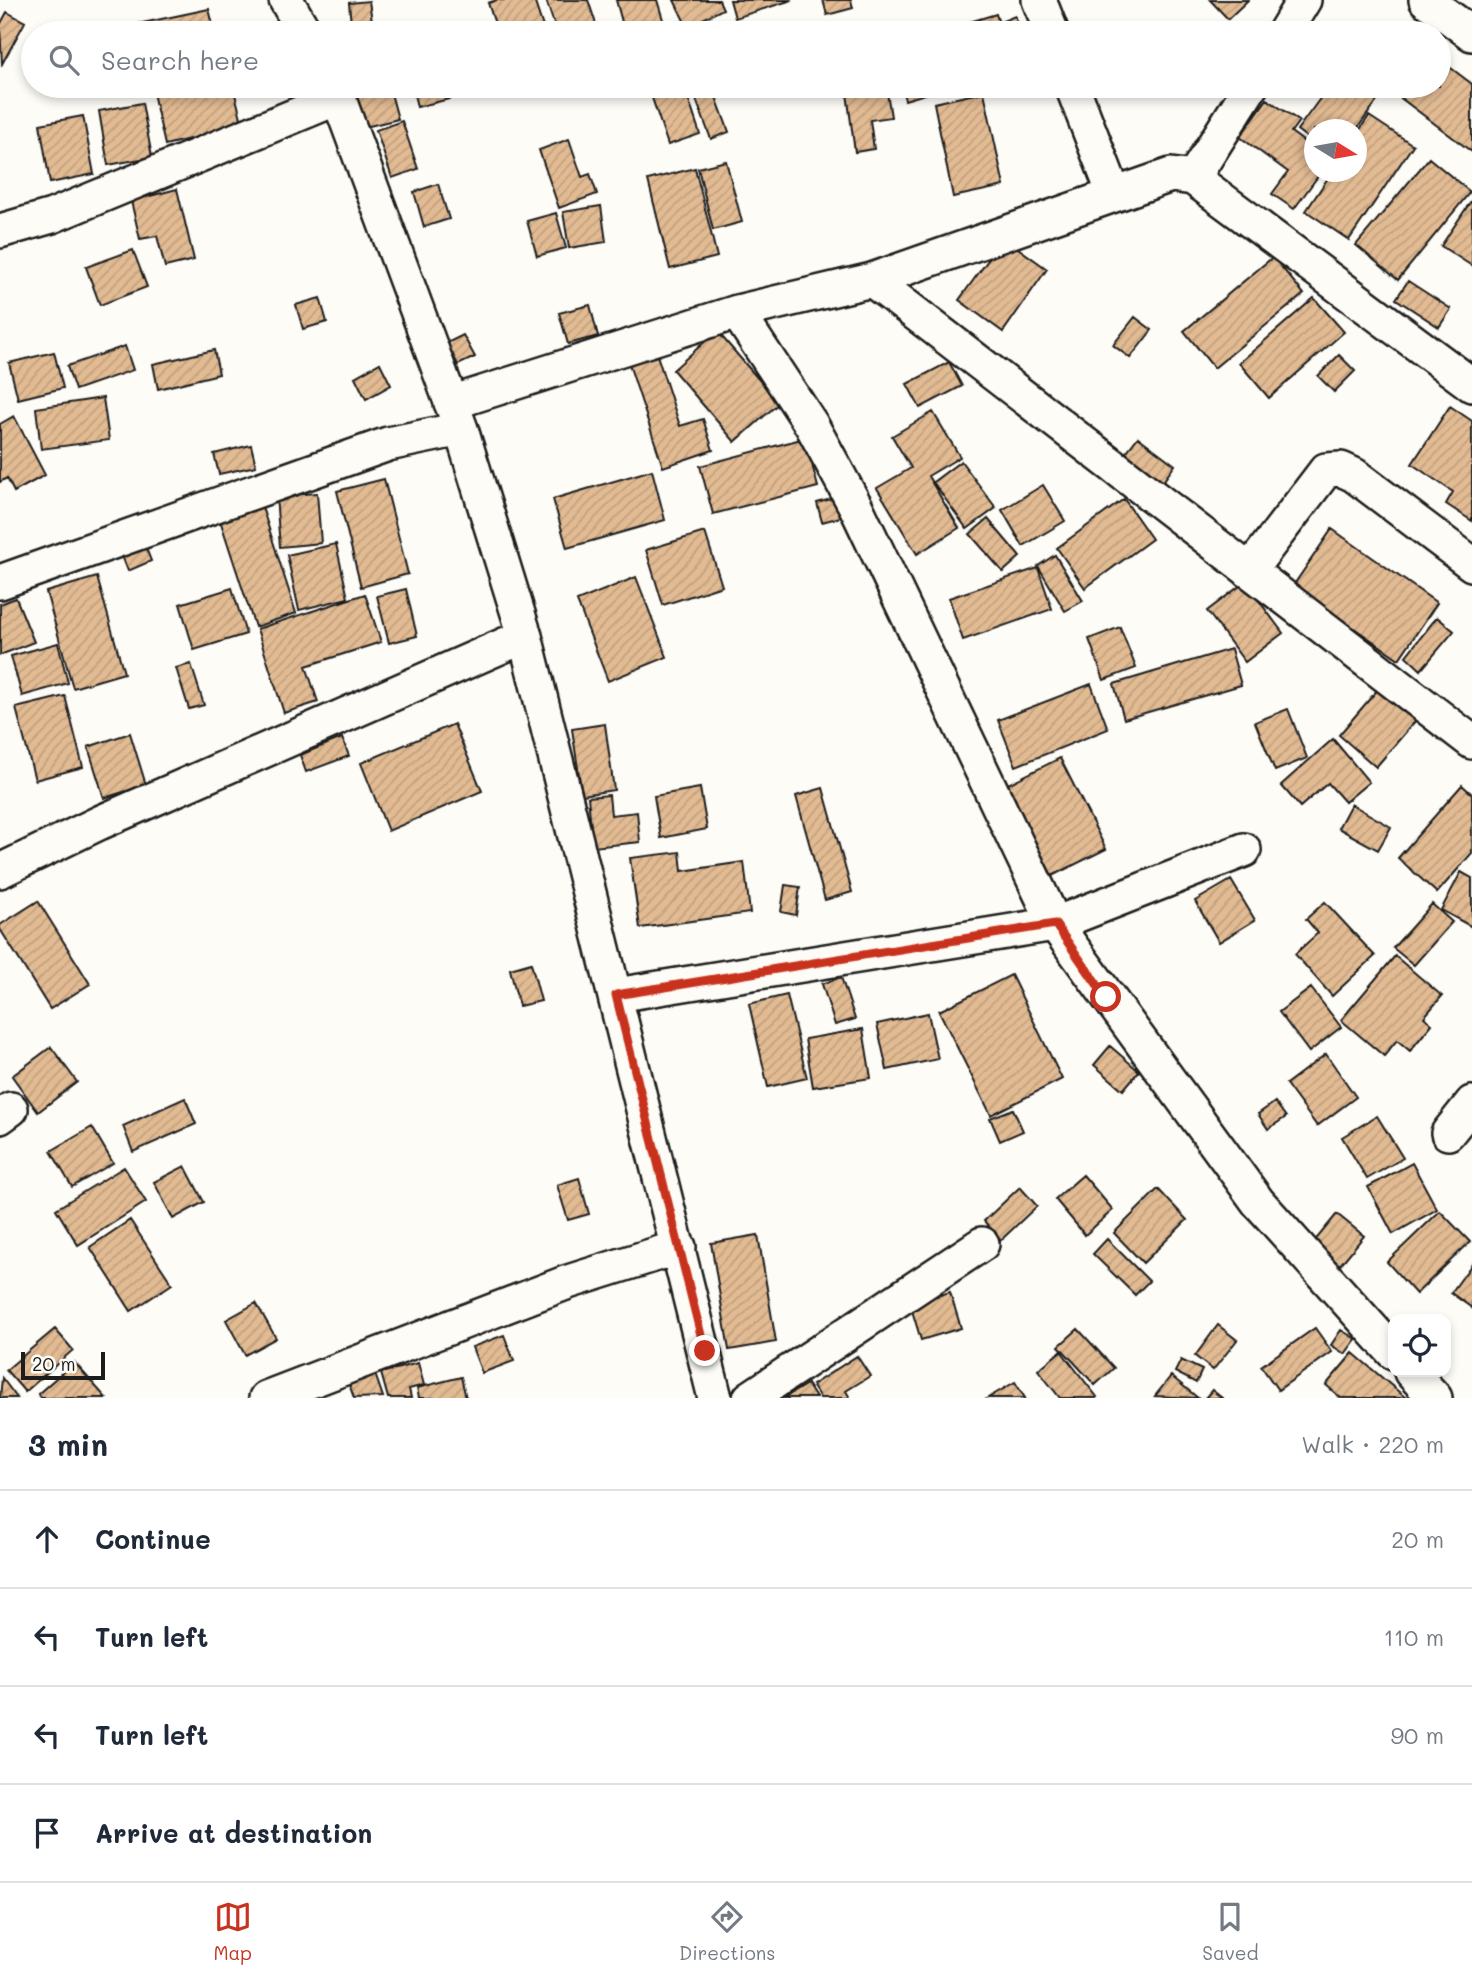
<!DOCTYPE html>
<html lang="en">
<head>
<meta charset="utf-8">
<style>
	:root { --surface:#fff; --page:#f2f2f3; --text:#1f2937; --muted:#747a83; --line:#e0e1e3; --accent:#c8321e }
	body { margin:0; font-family:Mali,sans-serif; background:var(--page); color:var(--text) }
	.controls { position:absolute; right:21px; bottom:21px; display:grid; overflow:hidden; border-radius:14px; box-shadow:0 4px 10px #0003 }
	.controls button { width:63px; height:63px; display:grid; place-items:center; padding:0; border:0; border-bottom:2px solid var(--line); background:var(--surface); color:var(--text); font:35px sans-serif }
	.compass { position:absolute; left:1304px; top:119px; width:63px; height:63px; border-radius:50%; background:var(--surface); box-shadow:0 4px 10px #0003; rotate:101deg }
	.scale { position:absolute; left:21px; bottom:18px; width:84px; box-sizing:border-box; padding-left:7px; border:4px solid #1c1c1c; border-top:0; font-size:19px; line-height:24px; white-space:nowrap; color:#1c1c1c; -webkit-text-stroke:5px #fdfcf7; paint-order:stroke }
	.stop { position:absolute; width:21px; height:21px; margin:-16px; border:5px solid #c8321e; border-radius:50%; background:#fff }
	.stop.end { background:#c8321e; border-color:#fff; box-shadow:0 2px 7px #0008 }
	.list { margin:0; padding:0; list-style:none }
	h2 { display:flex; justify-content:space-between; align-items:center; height:91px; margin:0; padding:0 28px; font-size:30px }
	h2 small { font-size:23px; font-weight:400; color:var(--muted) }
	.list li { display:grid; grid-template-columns:46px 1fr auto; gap:21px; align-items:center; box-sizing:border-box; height:98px; padding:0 28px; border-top:2px solid var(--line) }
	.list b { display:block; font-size:26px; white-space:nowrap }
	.list em { font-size:23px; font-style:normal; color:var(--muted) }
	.icon { flex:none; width:38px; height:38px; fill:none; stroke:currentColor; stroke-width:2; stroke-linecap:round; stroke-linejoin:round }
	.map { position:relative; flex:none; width:1472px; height:1398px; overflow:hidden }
	.search { position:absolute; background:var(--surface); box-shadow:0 4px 10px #0003; left:21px; right:21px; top:21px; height:77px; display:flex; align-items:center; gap:18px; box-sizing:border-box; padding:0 24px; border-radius:38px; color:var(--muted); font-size:26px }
	.sheet { height:483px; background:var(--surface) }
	nav { display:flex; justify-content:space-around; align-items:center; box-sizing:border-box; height:98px; border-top:2px solid var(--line); background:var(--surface); font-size:19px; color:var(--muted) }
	nav a { display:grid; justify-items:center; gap:4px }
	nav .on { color:var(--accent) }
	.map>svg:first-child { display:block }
	.building { fill:url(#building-hatch); stroke:#1c1c1c; stroke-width:2 }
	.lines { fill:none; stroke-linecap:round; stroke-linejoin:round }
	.minor-casing { stroke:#1c1c1c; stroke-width:38 }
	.minor { stroke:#fdfcf7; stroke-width:33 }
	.route { stroke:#c8321e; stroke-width:9 }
</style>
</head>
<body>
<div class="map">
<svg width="1472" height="1398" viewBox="0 0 1472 1398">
	<defs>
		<pattern id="building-hatch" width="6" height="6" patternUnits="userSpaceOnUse" patternTransform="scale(1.75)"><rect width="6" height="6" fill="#e2bb93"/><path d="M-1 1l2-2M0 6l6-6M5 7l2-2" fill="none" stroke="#c1a07e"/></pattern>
	</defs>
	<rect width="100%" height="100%" fill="#fdfcf7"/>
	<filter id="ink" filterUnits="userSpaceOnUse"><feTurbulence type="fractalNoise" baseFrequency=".0143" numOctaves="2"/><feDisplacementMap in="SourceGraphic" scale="14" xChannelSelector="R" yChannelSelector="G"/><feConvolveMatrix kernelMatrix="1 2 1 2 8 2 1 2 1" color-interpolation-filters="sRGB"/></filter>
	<g filter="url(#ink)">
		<path class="building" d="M497,0H534L545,33H498L488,3Z
			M546,0H588L599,33H557Z
			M616,0H657L667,33H625Z
			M674,0H719L723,9L687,27Z
			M730,0H792L735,18Z
			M823,0H851L853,8L827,15Z
			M1210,0H1248L1228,19Z
			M369,1L372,21L351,24L349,3Z
			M209,9L215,33H135L133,25Z
			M7,12L25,22L2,64L0,25Z
			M996,14L1002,33H933Z
			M1422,15L1437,27L1432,33H1409Z
			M1015,16L1022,33H1004L1000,22Z
			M1439,59L1472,84V152L1398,96L1405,86H1439Z
			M87,86H116L91,96Z
			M182,86H233L243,126L165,145L153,93Z
			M367,86H389L398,119L365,127L355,89Z
			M412,86H488L489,89L417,107Z
			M648,86H684L700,134L668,145Z
			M691,86H712L729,132L711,139Z
			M718,86H735L721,92Z
			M846,86H886L891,117L870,120L874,149L855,152Z
			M901,86H952L905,100Z
			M1323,86H1388L1356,130H1314V143L1297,130L1327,89Z
			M984,92L1004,186L953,197L934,103Z
			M1267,99L1299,121L1291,132L1314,149V172H1321L1294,209L1272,194L1288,172L1240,137Z
			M142,103L152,157L108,165L99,111Z
			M83,116L94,174L50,183L40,124Z
			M1369,116L1413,145L1349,240L1306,211L1332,172H1356V135Z
			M402,121L418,169L392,178L376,130Z
			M569,139L582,177L590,174L597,194L559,208L539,150Z
			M1429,158L1470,192L1398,280L1356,245Z
			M726,161L742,222L713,230L698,168Z
			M695,168L717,257L670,269L648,180Z
			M438,184L449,219L424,227L414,192Z
			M177,189L194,260L165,267L157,236L140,239L131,201Z
			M1471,201L1472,202V266L1441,246Z
			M601,206L606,242L569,248L563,212Z
			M556,213L566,248L537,256L527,221Z
			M1004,238L1047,269L1003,332L959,300Z
			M133,250L147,287L100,305L86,267Z
			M1273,257L1304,294L1214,368L1184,331Z
			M1408,281L1451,309L1439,327L1396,299Z
			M320,298L327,322L303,329L296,305Z
			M1314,298L1344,332L1269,398L1239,363Z
			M590,305L598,336L568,344L559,313Z
			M1135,317L1152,330L1130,358L1113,345Z
			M717,331L779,403L735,442L673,370Z
			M463,335L475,357L458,365L447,343Z
			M125,346L133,370L75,390L67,366Z
			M214,350L219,374L158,389L153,364Z
			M54,352L63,388L18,399L9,363Z
			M657,355L680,426L703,419L713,450L663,467L629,364Z
			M1339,355L1355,371L1334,392L1318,376Z
			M949,362L962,386L920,408L907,384Z
			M380,363L391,385L366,399L355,377Z
			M103,398L109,440L41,449L36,408Z
			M1450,406L1472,421V521L1446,504L1453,492L1412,464Z
			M933,412L960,457L928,476L959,528L917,554L877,488L911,468L892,436Z
			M14,416L45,475L14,492L7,478L0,482V424Z
			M1138,437L1175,465L1159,487L1121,459Z
			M805,438L818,487L713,514L700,466Z
			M251,445L256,466L219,474L214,454Z
			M961,461L996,508L967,529L933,482Z
			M652,470L665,520L567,548L553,499Z
			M384,479L408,574L361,587L337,491Z
			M1043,485L1065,521L1023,546L1002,510Z
			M317,493L321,543L280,547L276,496Z
			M842,496L848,515L822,522L817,503Z
			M1124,499L1152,539L1085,588L1057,548Z
			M262,507L296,613L255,627L220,520Z
			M988,519L1020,557L1003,572L970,534Z
			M1332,529L1437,603L1399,659L1293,586Z
			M705,532L722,586L663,605L646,550Z
			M142,538L151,561L128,571L119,548Z
			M336,544L348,598L299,610L287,555Z
			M1055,555L1083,601L1065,611L1038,566Z
			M1038,568L1052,609L963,640L949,598Z
			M97,577L124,673L73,688L46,592Z
			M636,577L667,657L608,681L577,601Z
			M1245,582L1283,633L1245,662L1207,611Z
			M232,588L246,634L194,650L180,604Z
			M406,589L417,636L389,643L377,596Z
			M365,594L381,642L306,666L318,702L284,713L257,629Z
			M16,598L34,642L0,655V604Z
			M1437,617L1454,631L1421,670L1406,656Z
			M1120,627L1136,668L1104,680L1089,639Z
			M58,643L68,683L22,696L11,656Z
			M1231,649L1241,685L1124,719L1114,684Z
			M191,664L204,705L189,709L176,668Z
			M1091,684L1108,729L1016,766L998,720Z
			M1379,688L1416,720L1376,767L1339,735Z
			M65,696L83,767L35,780L16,708Z
			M1288,709L1307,758L1275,771L1255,722Z
			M454,724L482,791L388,831L361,763Z
			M605,724L614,790L582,795L572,729Z
			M130,733L146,785L104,798L88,747Z
			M342,738L349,756L306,772L300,755Z
			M1333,739L1369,782L1345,802L1328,783L1300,807L1281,785Z
			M1060,758L1106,849L1052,876L1006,785Z
			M1462,785L1472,794V853L1437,893L1398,858Z
			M700,788L707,829L661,838L654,796Z
			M823,788L852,892L825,900L796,796Z
			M609,795L611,815L637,812L640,842L593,847L588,797Z
			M1351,804L1391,827L1378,850L1338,828Z
			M680,852L682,871L744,862L750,913L640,928L630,858Z
			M1461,872L1472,878V927L1441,910Z
			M1231,880L1255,920L1219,942L1195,901Z
			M785,885L800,887L796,915L781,912Z
			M38,901L90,984L50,1009L0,929V925Z
			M1325,902L1375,956L1332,996L1295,954L1318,933L1306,919Z
			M1432,904L1452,922L1414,965L1393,948Z
			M1395,956L1442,996L1424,1017L1432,1024L1410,1051L1397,1040L1384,1056L1341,1020Z
			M531,963L541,1001L519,1006L510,969Z
			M1011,975L1062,1079L991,1115L939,1011Z
			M841,977L855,1019L835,1025L822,984Z
			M1311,988L1341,1027L1309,1052L1279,1012Z
			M787,995L807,1078L768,1087L749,1004Z
			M928,1013L938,1059L887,1070L877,1024Z
			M863,1029L871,1078L813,1087L805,1039Z
			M1110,1046L1139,1071L1123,1090L1094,1065Z
			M51,1047L77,1082L38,1112L12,1076Z
			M1326,1054L1356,1097L1317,1126L1286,1084Z
			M185,1098L196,1124L133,1152L123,1126Z
			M1275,1102L1286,1117L1268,1129L1258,1114Z
			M1013,1109L1023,1131L1000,1141L990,1118Z
			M1377,1116L1403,1158L1367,1179L1342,1137Z
			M92,1127L113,1163L72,1187L51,1151Z
			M1412,1163L1437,1209L1393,1234L1368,1187Z
			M185,1166L204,1202L173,1219L154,1182Z
			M124,1167L146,1202L78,1245L56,1209Z
			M1083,1175L1113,1210L1085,1235L1055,1199Z
			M579,1178L589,1214L568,1220L557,1185Z
			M1020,1187L1037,1206L1001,1240L984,1221Z
			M1158,1189L1187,1220L1143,1263L1114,1233Z
			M1440,1211L1470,1242L1416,1294L1387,1262Z
			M1337,1214L1364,1236L1340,1265L1313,1243Z
			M130,1220L172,1284L131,1311L90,1247Z
			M758,1235L776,1342L729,1350L711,1243Z
			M1107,1239L1149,1281L1135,1295L1093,1254Z
			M1472,1264V1308L1451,1293Z
			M950,1292L961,1328L921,1340L910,1304Z
			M256,1303L276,1338L245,1355L226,1320Z
			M1218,1325L1237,1340L1213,1370L1195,1356Z
			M1315,1328L1332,1352L1278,1390L1261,1366Z
			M55,1329L73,1350L25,1392L6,1370Z
			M1078,1329L1114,1368L1095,1385L1059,1346Z
			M1341,1330L1356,1339L1345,1354L1331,1345Z
			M504,1335L514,1361L482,1373L472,1347Z
			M1061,1351L1097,1397L1096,1398H1060L1038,1370Z
			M1353,1353L1406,1398H1341L1326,1385Z
			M857,1356L870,1376L846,1391L850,1398H820L812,1385Z
			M1181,1360L1202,1370L1196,1383L1175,1372Z
			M74,1362L106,1398H41L38,1394Z
			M418,1363L424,1385L409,1389L411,1398H388L381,1373Z
			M374,1371L383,1397L354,1398L348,1381Z
			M1171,1376L1198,1398L1155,1396Z
			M461,1377L466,1398H419L417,1388Z
			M2,1378L17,1398H0Z
			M1015,1382L1025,1398H988Z
			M807,1384L816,1398H784Z
			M1212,1390L1222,1398H1205Z"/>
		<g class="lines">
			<g class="minor-casing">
				<path id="minor" d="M286,0L305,33
					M1039,0L1052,33
					M1426,0L1472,34
					M1284,33L1304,0
					M334,86L461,429L525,636L715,1398
					M1072,86L1114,194
					M1193,178L1472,385
					M0,231L52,216L340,97
					M872,280L1472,742
					M737,312L811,424L856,507L1055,924L1258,1202L1393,1352
					M451,403L737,312L872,280L1171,175L1193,178L1251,86
					M1249,571L1326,470L1341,469L1354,475L1472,564
					M0,582L388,444L461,429
					M0,871L99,823L525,636
					M616,995L1055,924L1244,850
					M0,1117L11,1109
					M1448,1133L1472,1103
					M1411,1372L1435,1398
					M266,1398L568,1282L679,1247
					M750,1398L982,1244"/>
			</g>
			<use href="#minor" class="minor"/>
		</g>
	</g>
	<g class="lines" filter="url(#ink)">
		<path class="route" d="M705,1351L616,995L1055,924L1106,997"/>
	</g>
</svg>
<div class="controls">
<button><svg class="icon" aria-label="locate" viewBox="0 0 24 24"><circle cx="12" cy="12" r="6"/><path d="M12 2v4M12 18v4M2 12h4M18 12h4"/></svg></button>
</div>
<svg class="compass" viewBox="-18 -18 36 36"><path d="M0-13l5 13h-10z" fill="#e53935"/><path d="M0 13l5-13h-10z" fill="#747a83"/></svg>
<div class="scale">20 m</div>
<div class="stop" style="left:1106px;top:997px"></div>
<div class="stop end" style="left:705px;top:1351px"></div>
<div class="search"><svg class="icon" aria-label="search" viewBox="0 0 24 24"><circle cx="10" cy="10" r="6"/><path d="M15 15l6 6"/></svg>Search here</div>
</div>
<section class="sheet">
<h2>3 min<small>Walk · 220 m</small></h2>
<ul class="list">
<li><svg class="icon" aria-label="ahead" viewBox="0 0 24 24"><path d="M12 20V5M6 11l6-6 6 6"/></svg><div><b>Continue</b></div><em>20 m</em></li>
<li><svg class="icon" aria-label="left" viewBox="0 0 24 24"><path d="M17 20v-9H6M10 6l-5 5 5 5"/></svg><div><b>Turn left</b></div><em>110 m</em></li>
<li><svg class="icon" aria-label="left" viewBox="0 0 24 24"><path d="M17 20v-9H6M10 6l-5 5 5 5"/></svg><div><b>Turn left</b></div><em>90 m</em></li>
<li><svg class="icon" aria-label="arrive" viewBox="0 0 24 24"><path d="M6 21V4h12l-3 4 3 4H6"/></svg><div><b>Arrive at destination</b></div></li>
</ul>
</section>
<nav>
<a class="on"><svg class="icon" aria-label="map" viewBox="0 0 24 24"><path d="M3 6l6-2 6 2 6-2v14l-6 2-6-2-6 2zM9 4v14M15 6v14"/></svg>Map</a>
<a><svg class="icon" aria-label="directions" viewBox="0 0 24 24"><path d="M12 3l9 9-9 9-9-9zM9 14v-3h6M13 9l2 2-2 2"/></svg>Directions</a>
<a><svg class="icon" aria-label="saved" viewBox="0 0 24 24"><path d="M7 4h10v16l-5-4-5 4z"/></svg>Saved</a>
</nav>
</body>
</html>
